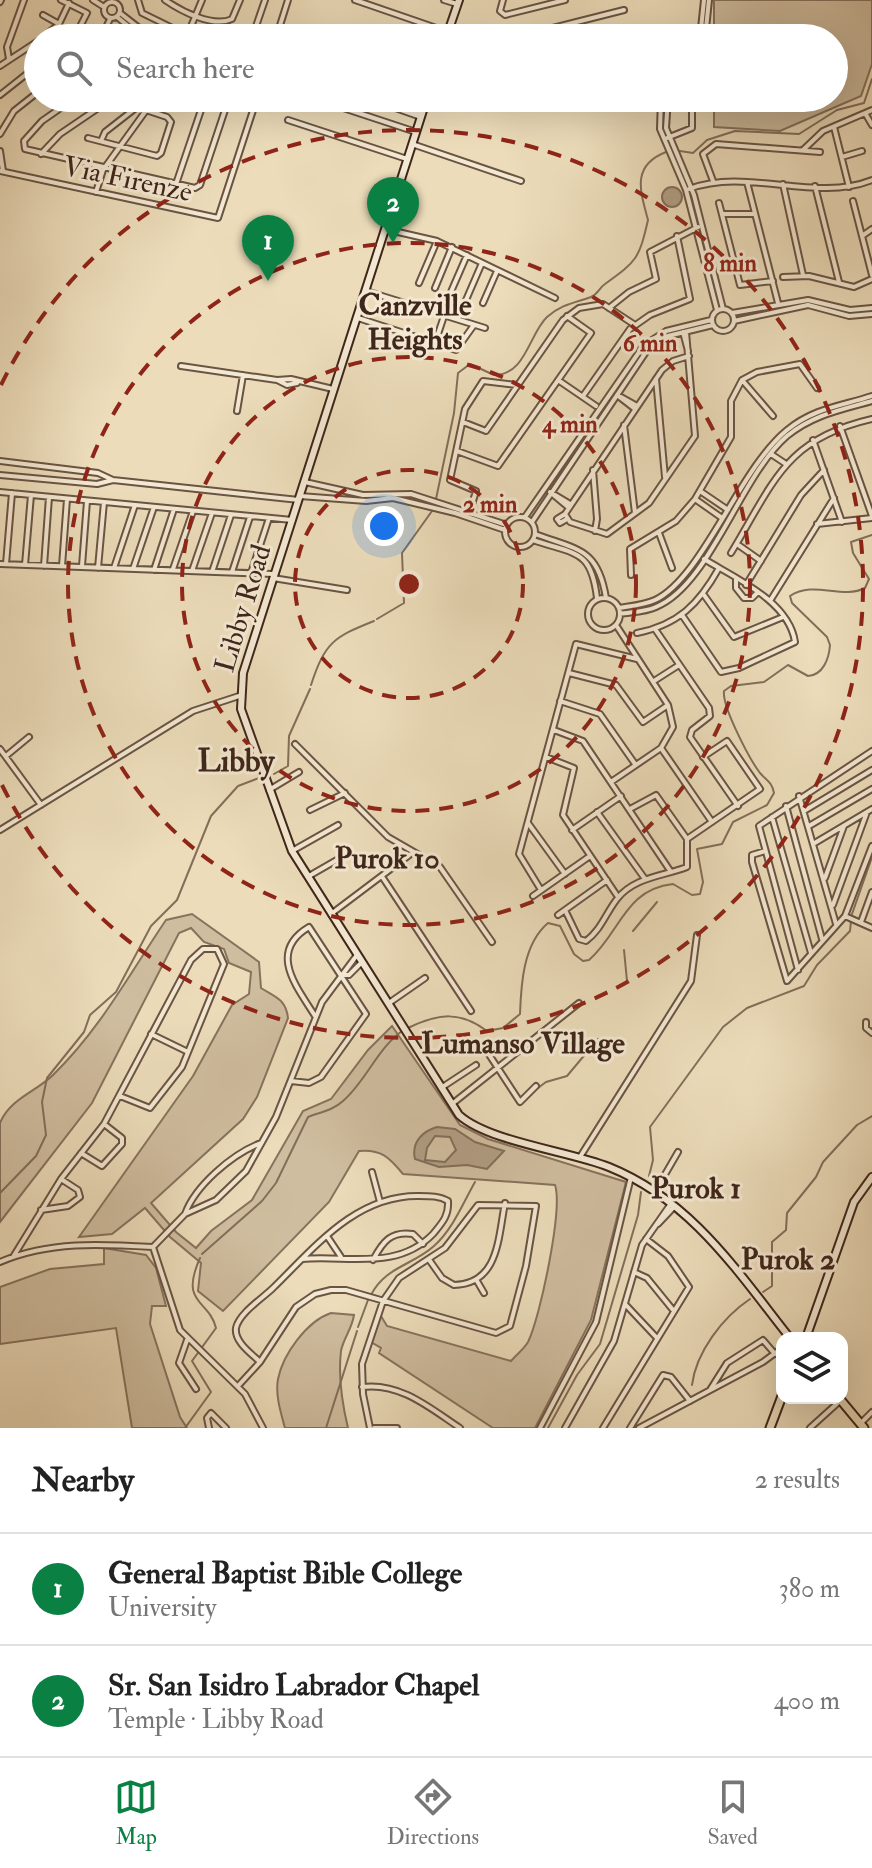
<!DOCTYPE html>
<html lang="en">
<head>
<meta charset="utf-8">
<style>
	:root { --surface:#fff; --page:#f2f2f2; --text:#222; --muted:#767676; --line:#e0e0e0; --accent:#0b8043 }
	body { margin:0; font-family:"IM FELL Double Pica",serif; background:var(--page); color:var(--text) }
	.controls { position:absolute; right:24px; bottom:24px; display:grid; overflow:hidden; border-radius:16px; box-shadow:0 8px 32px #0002 }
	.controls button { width:72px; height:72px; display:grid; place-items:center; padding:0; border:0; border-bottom:2px solid var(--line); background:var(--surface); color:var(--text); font:40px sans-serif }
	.you { position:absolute; left:384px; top:526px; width:28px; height:28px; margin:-20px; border:6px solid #fff; border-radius:50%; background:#1a73e8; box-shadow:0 0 0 12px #1a73e833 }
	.badge { display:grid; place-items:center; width:52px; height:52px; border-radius:50%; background:var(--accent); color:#fff; font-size:26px; font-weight:700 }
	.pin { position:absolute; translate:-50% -66px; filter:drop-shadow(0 2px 4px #0008) }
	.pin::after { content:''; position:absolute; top:42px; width:28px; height:24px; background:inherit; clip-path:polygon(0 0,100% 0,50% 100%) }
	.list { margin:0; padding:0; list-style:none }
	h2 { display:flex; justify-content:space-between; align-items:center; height:104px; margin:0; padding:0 32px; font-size:34px }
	h2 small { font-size:26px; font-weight:400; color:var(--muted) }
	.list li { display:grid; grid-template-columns:52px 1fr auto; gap:24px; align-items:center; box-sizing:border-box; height:112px; padding:0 32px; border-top:2px solid var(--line) }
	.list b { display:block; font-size:30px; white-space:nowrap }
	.list p { margin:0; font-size:26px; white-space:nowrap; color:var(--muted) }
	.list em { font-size:26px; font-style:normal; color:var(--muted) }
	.icon { flex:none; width:44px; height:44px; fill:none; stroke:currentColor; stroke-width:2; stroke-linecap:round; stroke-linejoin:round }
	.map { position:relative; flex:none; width:872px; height:1428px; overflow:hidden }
	.search { position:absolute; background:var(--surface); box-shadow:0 8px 32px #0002; left:24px; right:24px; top:24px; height:88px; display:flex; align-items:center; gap:20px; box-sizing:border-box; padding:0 28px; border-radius:44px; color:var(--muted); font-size:30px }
	.sheet { height:328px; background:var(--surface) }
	nav { display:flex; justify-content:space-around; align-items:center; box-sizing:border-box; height:112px; border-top:2px solid var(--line); background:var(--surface); font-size:22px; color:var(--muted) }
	nav a { display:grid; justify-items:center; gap:4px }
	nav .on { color:var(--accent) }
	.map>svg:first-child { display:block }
	.green { fill:#cfbd9f; stroke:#87725d; stroke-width:2 }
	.water { fill:#b19e84; stroke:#836e5a; stroke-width:2; fill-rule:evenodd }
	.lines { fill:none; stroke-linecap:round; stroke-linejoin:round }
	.stream { stroke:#836e5a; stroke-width:2 }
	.street-casing { stroke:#6a5443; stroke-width:8 }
	.secondary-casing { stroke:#3f261b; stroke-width:10 }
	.primary-casing { stroke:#3f261b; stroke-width:11 }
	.street { stroke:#f3e8d2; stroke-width:4 }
	.secondary { stroke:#f3e8d2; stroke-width:6 }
	.primary { stroke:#ecdcba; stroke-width:7 }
	.ring { fill:none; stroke:#8f2418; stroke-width:4; stroke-dasharray:14 10 }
	.labels { text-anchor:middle; stroke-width:6; stroke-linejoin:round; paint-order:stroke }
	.street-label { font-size:28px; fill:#3f261b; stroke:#f3e8d2 }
	.neighbourhood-label { font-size:30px; font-weight:bold; fill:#3f261b; stroke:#f3e8d2 }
	.quarter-label { font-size:32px; font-weight:bold; fill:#3f261b; stroke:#f3e8d2 }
	.centre { fill:#8f2418; stroke:#f3e8d2; stroke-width:4 }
	.ring-label { font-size:24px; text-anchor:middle; font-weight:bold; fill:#8f2418; stroke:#f3e8d2; stroke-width:6; stroke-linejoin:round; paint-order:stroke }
</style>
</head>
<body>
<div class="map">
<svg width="872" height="1428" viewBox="0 0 872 1428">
	<rect width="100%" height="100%" fill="#ecdcba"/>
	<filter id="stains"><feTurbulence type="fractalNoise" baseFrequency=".0025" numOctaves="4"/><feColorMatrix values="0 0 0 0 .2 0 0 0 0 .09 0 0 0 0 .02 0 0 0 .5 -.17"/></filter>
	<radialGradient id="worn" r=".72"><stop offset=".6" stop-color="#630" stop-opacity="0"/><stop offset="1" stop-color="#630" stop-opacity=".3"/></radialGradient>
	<path class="green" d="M714,0H872V64L861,96L780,131L714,127V98H834V38H714Z
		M192,914L259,962L261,988C275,997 286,999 288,1018L257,1097L243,1119L151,1203L176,1232L196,1248L211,1231L252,1200L303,1111L331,1099L368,1050L392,1026L460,1125L488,1139L626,1182L591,1320L535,1428H493L379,1353L381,1348L371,1342L381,1316L387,1326L511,1361C516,1355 524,1349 528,1342C540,1318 563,1209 555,1185L403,1174C389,1157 381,1149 359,1151L329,1202L223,1311L198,1291L201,1263L170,1237L145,1208L112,1234L79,1237L193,1076L232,1005L249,994L251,972L229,963L224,949L204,942L191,928L179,933L92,1103L0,1222C0,1203 0,1138 0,1123C10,1098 38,1091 54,1074C101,1028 130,973 166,920Z
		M104,1248L146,1255L156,1268L166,1306H152L150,1324L180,1417L187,1428H132L116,1328L0,1344V1287L50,1269L104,1264Z
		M331,1313L354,1315C352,1329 343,1339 341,1351C338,1376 342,1403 348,1428H285C281,1413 275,1395 278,1379C283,1354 307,1321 331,1313Z"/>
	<path class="water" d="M662 197a10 10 0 1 1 20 0a10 10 0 1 1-20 0Z
		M437,1127L455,1129L475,1142L504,1151L487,1169L467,1165L439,1167L415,1159C411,1142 423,1131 437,1127ZM435,1136L450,1137L456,1150L445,1162L425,1160L427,1148Z"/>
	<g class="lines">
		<path class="stream" d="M680,151L693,153L707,140L735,131L799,134L837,110L864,103L872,79
			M436,499L454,413L458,373L470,364L494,375C526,375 529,334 547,317C562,304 574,303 591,297C598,294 599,288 605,284C637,261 639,259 648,220C641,193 630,166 666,152
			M377,619L404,603L402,553L432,511
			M311,685C325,642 334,637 374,621
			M274,774L288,766L289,736L310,689
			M852,914L872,857
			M633,931L657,902
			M624,950L627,981
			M408,1028C439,1013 460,1011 487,1031L503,1028L520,1014C521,985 523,944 548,923L560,926L574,954L583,961L589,960C620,933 625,889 673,884L692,895L700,894L703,882L697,849L722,844L733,822L767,805L774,793C772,782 767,781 760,773C750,760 722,707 724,691L731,686L764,682L788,665L808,676C823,675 829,659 830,645L827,637L792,603L790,596C814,580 842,600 865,588L869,579L853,553L851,542L872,535
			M538,1088L546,1082L567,1076L598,1039
			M649,1176L653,1160L650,1127L723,1027L747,1008L804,986L817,965L850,931L851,921
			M0,1193L36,1156L46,1135L42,1102L47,1078L84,1032L90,1015L116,992L151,926L177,900L211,816L238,786L259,778
			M202,1254L262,1201L276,1183L308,1117C320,1112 332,1111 343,1101C366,1081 377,1049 402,1031
			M763,1292L772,1286V1242L786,1230L787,1213L816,1177L823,1162L857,1125L872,1116
			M371,1295C385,1267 413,1265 434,1246C453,1229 463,1203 475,1182
			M358,1327L368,1300
			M692,1385C696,1352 723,1317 750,1299
			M185,1428L211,1392L192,1361L216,1328C209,1299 179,1305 200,1258
			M326,1428L357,1331
			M548,1428L577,1375L600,1344L638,1215L641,1192"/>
		<g class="street-casing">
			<path id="street" d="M61,0L87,13L74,38
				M93,0L104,7
				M138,0L142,13L193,38
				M165,0C181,11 213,28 232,19L240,0
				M355,0L448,32
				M444,0L457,4
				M503,0L500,11L505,15L565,0
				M104 10a8 8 0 1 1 16 0a8 8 0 1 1-16 0Z
				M0,2L1,0
				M120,13L152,38
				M43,15L59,24
				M117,17L143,38
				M187,36L202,0
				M42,38L59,24L69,3
				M101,38L110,19
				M245,38L254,32L265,0
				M276,38L288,0
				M513,38L624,10
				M700,38L704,0
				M705,38L709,0
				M9,59L7,47L24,0
				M0,66L38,41
				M0,95L38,65
				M75,98L42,121L24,141L25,149L195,188L200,185L229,98
				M313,98L416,132
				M367,98L421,117
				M377,98L422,113
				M661,98L660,129L686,190L717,310
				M668,98L666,128L694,195L723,309
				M865,113L872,125
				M288,120L407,159
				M834,127L849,187
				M0,134L14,111L38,92
				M88,138L157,156L161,153L171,122L167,117L137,107L105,132L101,141
				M667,138L692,128V98
				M412,144L521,181
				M803,150L823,131L872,110
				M0,151L3,171
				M41,154L60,134L113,98
				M842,157L862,151
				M0,171L218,218L257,98
				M713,181L703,154L716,144L820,152
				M747,182L778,303
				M176,184L201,110L199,102L187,98
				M783,184L803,275
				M815,186L839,282
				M689,189C748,167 814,203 872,180
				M96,192L103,170L155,98
				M853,201L872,275
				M719,203L740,285L773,281
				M722,214H755
				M385,229L437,241L555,298
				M862,236L872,229
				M783,277L809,276L854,287L872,279
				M419,283L437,241
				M435,288L452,247
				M366,291L485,328
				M450,294L467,255
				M466,300L482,263
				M483,303L497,271
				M609,308L629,292L656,279L650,252L698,227
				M712 320a11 11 0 1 1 22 0a11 11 0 1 1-22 0Z
				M732,313L808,300L850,310L872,308
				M358,318L456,350L474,325
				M734,321L808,305L849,316L872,314
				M683,332L688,351
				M435,343L444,316
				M181,366L277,380L287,385L297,383
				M656,379L665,477
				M277,380L291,379L333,389
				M558,380L596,406
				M742,380L773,416
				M617,395L635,409
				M583,396L630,329L650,315L690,299L677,236
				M621,397L637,406
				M237,411L243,375
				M463,422L486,431L563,320L579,308L603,304L635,325
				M624,425L635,513
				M840,426L872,516
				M813,440L842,522
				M457,451L498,466L591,333L567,316
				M771,454L786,464
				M0,461L98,473L113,480L299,500
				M593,470L597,519L595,531
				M0,475L97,484L113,480
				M305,482L363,495L411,494L507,525
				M700,491L728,510
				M0,492L292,520
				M550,492L568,507
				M555,495L570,504
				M300,496L366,501L393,498L455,513L505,530
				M695,499L722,518
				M470,511L476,491L450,480L465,409L483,381L517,385
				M565,514L570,522L607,534L649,503L695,436L686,332
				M505 532a15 15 0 1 1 30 0a15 15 0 1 1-30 0Z
				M525,517L644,345L666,331L711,320
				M567,519L560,523L557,519L565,514L662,370L673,361L689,356
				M532,522L648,349L668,336L713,325
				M817,524L872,518
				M659,533L672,568
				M535,534C578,550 598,548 606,598
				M533,540C576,555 591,549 597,598
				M737,544L761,561
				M731,553C774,482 785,439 872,419
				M0,564L273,574
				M6,564L12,493
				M25,565L31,495
				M44,566L49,497
				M62,566L67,499
				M82,566L87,501
				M98,568L104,502
				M114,568L135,505
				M133,569L154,507
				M173,569L193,511
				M154,570L174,509
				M192,571L212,513
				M212,572L231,515
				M232,572L250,517
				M251,573L269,518
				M631,575L630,549L676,521L695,499L731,437V401L742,380L757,372L800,364L817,388
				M273,578L347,590
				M736,579V588L744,598H752L758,592
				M746,585L801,495L824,470
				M704,595L734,637L783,617
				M588 614a16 16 0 1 1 32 0a16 16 0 1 1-32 0Z
				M770,601L834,498
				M619,608C631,606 644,605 655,600C703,577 739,469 787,430C814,408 841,406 872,396
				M620,614C632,612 645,612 656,607C710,585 740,476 787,436C813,415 840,410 872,401
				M682,615L721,672L739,668L795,642C789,601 735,578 704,559
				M655,629L709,708L710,716L692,730L690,737L738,806
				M637,633C678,625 699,604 719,568
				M569,673L616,685L643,722L668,705
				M654,681L679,665
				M560,701L600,714L635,764
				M554,730L583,741L671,872
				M295,744L388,837L440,867L492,942
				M661,748L712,822
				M0,749L41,805
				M6,756L29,737
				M546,757L574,768L563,815L618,897
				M611,782L661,748L673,727L668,705L616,625
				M269,790L299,772
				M799,796L836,924
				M786,806L822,939
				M310,810L345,793
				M804,811L872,770
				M597,812L645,879
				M772,817L811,953
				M528,823L565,874
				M809,826L872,789
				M0,830L193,711L239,696
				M572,830L621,796
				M687,839L760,789L727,741L703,757
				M813,844L872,809
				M292,851L338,825
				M765,851L752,855V862L787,981L845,916L872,846
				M309,876L342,857
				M383,878L471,1011
				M825,878L844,826
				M541,890L519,854L576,644L637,659
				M533,896L590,856
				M833,905L867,812
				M565,910L579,939L586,941C601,930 606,913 617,899C634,877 664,876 687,867V839L656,795L630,809
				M331,914L412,853
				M558,915L607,880
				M845,916L872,928
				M861,922L872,892
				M798,970L759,826L872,751
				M342,975H349L361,963
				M389,1003L425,978
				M866,1022V1028L872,1033
				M151,1034L188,1052
				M488,1053L520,1102L536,1086
				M291,1081L309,1083L321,1077L366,1014L309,927C267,952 297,987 315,1016
				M441,1088L476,1065
				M452,1104L579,1003
				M81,1153L102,1166L122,1144V1138L104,1124
				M580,1157L691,981L697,935
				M372,1172L380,1202
				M656,1190L678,1152
				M41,1210L68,1206L80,1197L78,1190L61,1179
				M185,1214C195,1186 232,1154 261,1143
				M658,1224L675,1206
				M327,1236L341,1257
				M153,1247L180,1330L245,1394L263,1428
				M13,1257L61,1179L104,1124L191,960L203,949H217L224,964L182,1067L150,1108L120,1096
				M373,1260C383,1241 391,1231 413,1234L423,1244
				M430,1261L442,1278L454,1285C499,1284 498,1238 505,1203
				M0,1262C49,1241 101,1244 153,1247L185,1214L216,1200L246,1171L276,1117L322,1002L357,955
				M634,1272L647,1278L673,1310
				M477,1281L484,1293
				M625,1304L656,1337
				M187,1340L179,1363L196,1389
				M260,1362C252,1354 234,1342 236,1328C239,1313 263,1298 273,1288C315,1247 356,1195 419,1196C430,1196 440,1196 448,1201C449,1216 442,1223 433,1234C397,1271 348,1255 302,1259
				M238,1386L260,1362L296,1307L315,1294L331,1290H346L496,1333L510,1326L526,1266L536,1206L478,1205L445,1248L399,1278L383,1301L362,1364L363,1394L370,1428
				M362,1387C400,1382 430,1408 460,1428
				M710,1390L727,1363L763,1340L775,1354
				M860,1424L872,1412
				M209,1428L207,1418L211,1413L226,1428
				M374,1428H397
				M540,1428L596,1322L631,1177
				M565,1428L614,1341L642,1245L670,1205
				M603,1428L689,1287L668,1256L646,1239
				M630,1428L663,1375L671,1377L690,1401
				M639,1428L763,1362L782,1348
				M810,1428L841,1400"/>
		</g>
		<g class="secondary-casing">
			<path id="secondary" d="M446,38L459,0
				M427,98L243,673L241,709L292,851L459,1115C489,1142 569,1151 609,1167C691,1200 737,1271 790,1338
				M806,1338L854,1202L872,1177"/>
		</g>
		<g class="primary-casing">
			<path id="primary" d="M839,1398L864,1428
				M770,1428L782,1396"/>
		</g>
		<use href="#street" class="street"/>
		<use href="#secondary" class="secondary"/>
		<use href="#primary" class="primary"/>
	</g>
	<g class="ring">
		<circle cx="409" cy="584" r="114"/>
		<circle cx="409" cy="584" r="227"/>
		<circle cx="409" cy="584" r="341"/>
		<path d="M1 385A454 454 0 1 1 1 783"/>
	</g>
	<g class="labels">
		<g class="street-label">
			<text transform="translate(128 178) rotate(12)" y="10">Via Firenze</text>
			<text transform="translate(242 608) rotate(-73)" y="10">Libby Road</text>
		</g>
		<g class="neighbourhood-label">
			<text x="415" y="315">Canzville<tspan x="415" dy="34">Heights</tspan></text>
			<text x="387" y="868">Purok 10</text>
			<text x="523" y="1053">Lumanso Village</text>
			<text x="696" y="1198">Purok 1</text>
			<text x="788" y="1269">Purok 2</text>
		</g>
		<g class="quarter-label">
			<text x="236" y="771">Libby</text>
		</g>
	</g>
	<circle cx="409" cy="584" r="12" class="centre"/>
	<g class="ring-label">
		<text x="730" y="271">8 min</text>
		<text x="650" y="351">6 min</text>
		<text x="570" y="432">4 min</text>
		<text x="490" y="512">2 min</text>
	</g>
	<rect width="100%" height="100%" filter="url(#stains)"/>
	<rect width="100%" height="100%" fill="url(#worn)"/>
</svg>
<div class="controls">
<button><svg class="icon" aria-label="layers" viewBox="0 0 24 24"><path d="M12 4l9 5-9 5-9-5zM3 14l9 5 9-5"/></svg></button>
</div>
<div class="you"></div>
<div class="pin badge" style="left:268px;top:281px">1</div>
<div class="pin badge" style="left:393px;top:243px">2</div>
<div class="search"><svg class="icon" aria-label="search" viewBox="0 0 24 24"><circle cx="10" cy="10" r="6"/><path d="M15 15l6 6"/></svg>Search here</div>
</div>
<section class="sheet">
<h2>Nearby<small>2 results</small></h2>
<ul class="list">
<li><span class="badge">1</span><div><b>General Baptist Bible College</b><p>University</p></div><em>380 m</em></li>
<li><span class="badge">2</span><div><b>Sr. San Isidro Labrador Chapel</b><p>Temple · Libby Road</p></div><em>400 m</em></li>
</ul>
</section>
<nav>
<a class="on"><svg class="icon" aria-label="map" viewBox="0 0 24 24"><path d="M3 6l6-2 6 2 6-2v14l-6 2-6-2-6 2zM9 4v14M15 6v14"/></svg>Map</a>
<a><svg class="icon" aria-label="directions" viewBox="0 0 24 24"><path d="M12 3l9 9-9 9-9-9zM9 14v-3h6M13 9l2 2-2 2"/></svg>Directions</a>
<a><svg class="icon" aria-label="saved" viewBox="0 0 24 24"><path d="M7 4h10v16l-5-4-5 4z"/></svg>Saved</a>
</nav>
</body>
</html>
